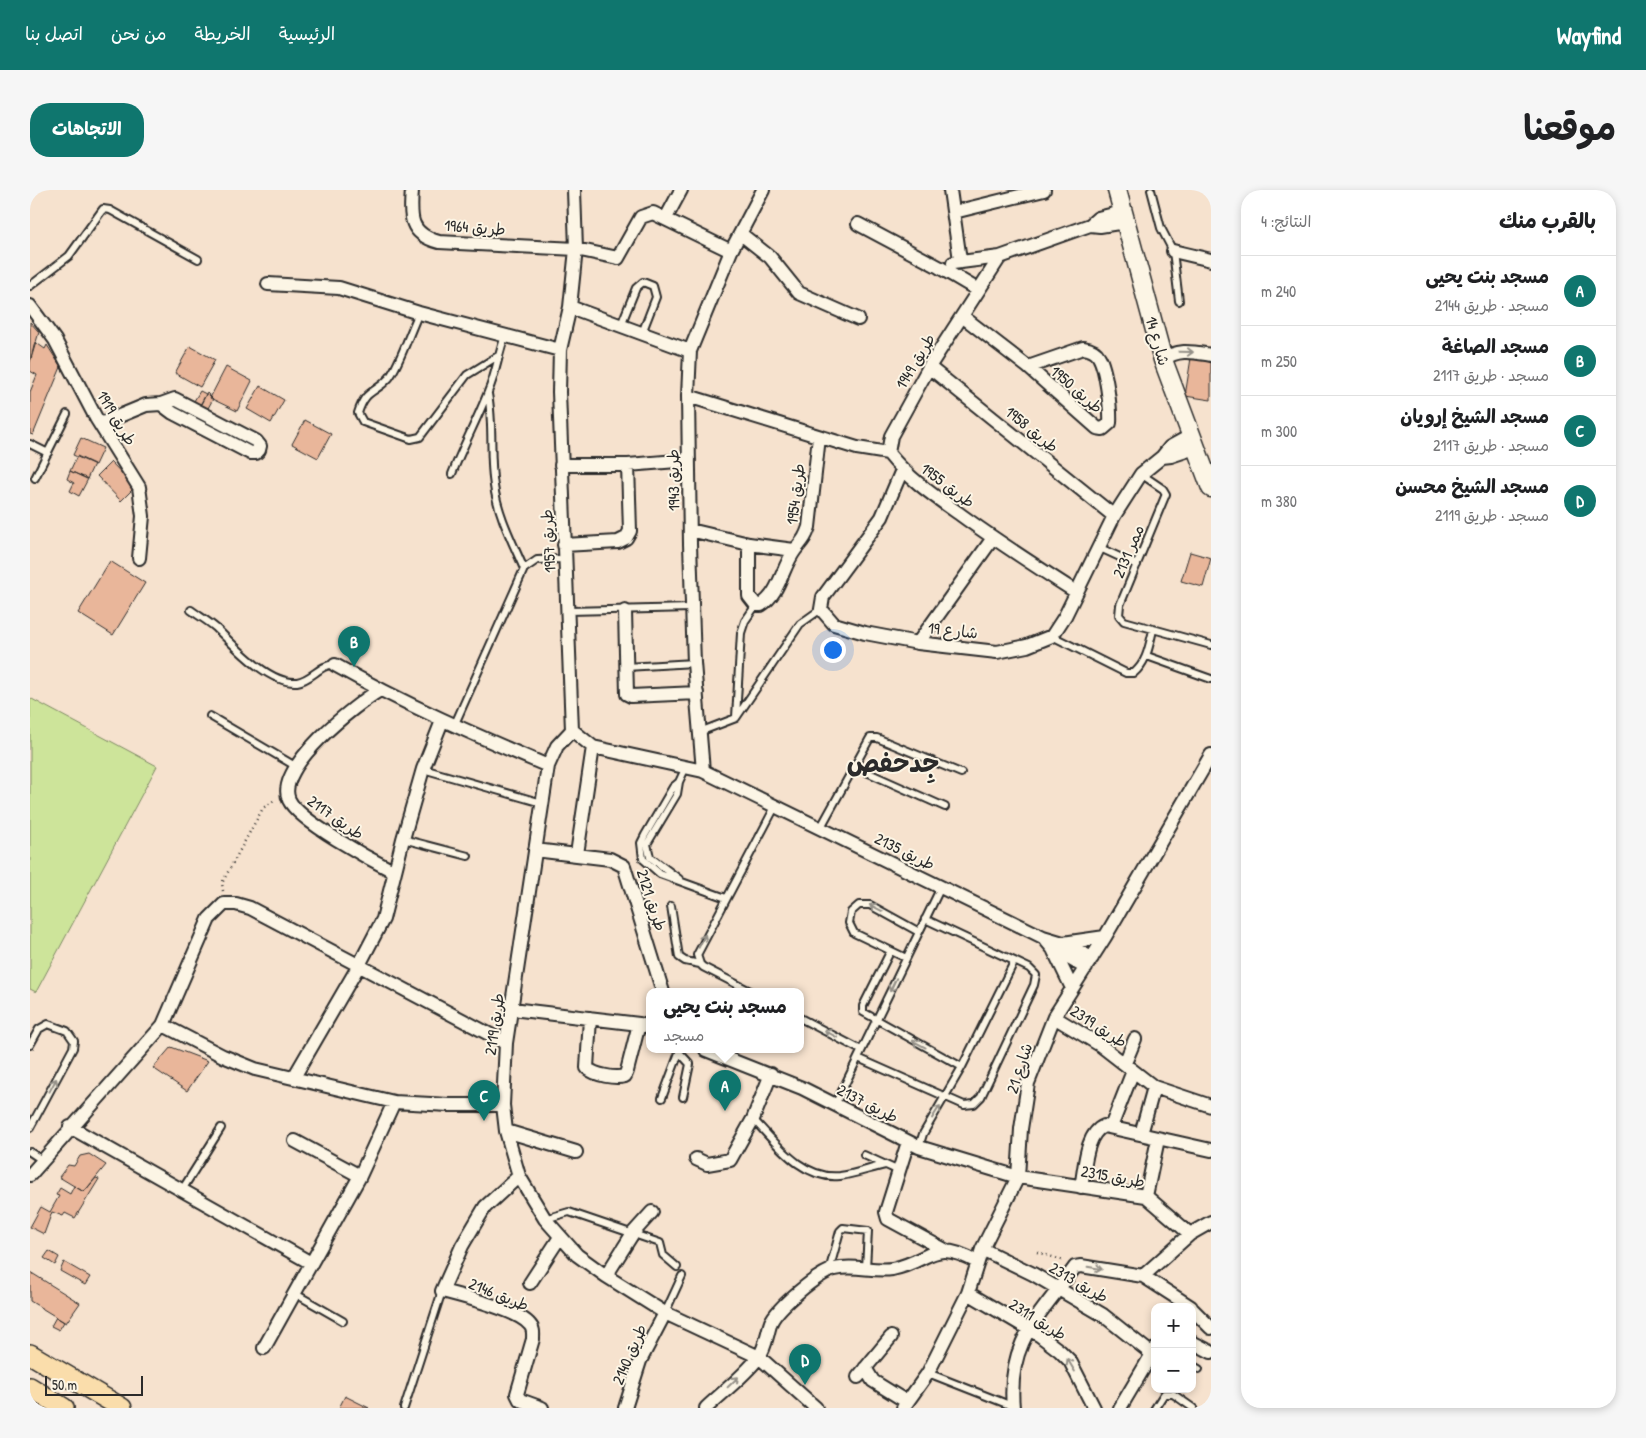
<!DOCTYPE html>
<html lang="ar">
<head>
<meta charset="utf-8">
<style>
	:root { --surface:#fff; --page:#f6f6f6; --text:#202124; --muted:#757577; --line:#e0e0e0; --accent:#0f766e }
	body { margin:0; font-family:"Patrick Hand","Playpen Sans Arabic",sans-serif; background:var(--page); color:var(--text); direction:rtl }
	.controls { position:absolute; right:15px; bottom:15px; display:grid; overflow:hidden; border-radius:10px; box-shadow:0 2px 8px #0003 }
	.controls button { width:45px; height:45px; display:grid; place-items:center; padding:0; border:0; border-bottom:1px solid var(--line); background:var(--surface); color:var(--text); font:25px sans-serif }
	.scale { position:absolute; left:15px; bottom:12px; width:98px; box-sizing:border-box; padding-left:5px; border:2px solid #2b2b2b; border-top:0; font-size:14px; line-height:18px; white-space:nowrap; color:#2b2b2b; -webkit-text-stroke:4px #fcf5e5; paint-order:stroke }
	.you { position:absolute; left:802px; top:459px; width:18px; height:18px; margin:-12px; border:4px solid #fff; border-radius:50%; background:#1a73e8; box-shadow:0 0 0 8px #1a73e833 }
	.badge { display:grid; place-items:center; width:32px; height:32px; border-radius:50%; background:var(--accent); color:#fff; font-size:16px; font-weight:700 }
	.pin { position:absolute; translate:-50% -41px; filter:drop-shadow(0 1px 2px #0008) }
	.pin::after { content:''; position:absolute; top:26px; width:18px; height:15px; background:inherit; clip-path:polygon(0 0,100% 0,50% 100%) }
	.popup { position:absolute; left:616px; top:798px; width:158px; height:65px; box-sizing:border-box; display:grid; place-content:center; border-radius:10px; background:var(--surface); filter:drop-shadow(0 1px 4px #0005); font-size:16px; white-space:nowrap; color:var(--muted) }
	.popup b { font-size:19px; color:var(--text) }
	.popup::after { content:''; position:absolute; left:50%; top:100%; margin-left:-10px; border:10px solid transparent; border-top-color:var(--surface) }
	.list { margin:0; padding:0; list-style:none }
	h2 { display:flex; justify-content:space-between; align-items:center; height:65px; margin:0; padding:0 20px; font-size:21px }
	h2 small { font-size:16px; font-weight:400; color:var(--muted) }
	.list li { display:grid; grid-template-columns:32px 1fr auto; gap:15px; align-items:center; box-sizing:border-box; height:70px; padding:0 20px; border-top:1px solid var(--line) }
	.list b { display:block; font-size:19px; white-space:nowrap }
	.list p { margin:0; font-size:16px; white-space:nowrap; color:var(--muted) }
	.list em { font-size:16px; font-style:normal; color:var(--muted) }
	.map { position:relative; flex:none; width:1181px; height:1218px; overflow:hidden; direction:ltr; border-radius:20px }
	header { display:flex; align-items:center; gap:30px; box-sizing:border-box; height:70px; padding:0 25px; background:var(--accent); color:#fff }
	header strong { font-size:24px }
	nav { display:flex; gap:28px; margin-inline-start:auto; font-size:18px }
	.intro { display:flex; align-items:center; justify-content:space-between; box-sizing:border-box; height:120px; padding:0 30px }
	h1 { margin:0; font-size:35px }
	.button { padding:12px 22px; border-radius:20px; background:var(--accent); color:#fff; font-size:18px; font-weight:700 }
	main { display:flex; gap:30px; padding:0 30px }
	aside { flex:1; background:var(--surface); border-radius:20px; box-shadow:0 2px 8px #0003 }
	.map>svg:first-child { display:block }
	.green { fill:#cde49a; stroke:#7c8862 }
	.building { fill:#e9b69a; stroke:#2b2b2b }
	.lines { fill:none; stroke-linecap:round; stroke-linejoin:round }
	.lane-casing { stroke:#2b2b2b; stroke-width:10 }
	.street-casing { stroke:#2b2b2b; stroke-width:16 }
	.secondary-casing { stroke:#2b2b2b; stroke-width:21 }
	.primary-casing { stroke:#2b2b2b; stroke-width:22 }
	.path { stroke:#2b2b2b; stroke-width:2.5; stroke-dasharray:1 4; stroke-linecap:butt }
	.lane { stroke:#fcf5e5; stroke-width:6 }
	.street { stroke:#fcf5e5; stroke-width:12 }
	.secondary { stroke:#fcf5e5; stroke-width:18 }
	.primary { stroke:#faddab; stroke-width:19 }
	.oneway { stroke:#949088 }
	.labels { text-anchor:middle; stroke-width:4; stroke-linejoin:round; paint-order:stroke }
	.street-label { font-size:16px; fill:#2b2b2b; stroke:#fcf5e5 }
	.town-label { font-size:26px; font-weight:bold; fill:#2b2b2b; stroke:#fcf5e5 }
</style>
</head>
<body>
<header>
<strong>Wayfind</strong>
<nav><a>الرئيسية</a><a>الخريطة</a><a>من نحن</a><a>اتصل بنا</a></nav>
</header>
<div class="intro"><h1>موقعنا</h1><a class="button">الاتجاهات</a></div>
<main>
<aside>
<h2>بالقرب منك<small>النتائج: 4</small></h2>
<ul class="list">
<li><span class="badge">A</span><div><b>مسجد بنت يحيى</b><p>مسجد · طريق 2144</p></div><em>240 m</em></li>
<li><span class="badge">B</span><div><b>مسجد الصاغة</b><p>مسجد · طريق 2117</p></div><em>250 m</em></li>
<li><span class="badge">C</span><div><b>مسجد الشيخ إرويان</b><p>مسجد · طريق 2117</p></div><em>300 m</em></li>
<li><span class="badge">D</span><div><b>مسجد الشيخ محسن</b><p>مسجد · طريق 2119</p></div><em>380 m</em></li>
</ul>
</aside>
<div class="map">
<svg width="1181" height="1218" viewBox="0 0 1181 1218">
	<rect width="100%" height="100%" fill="#f6e2ce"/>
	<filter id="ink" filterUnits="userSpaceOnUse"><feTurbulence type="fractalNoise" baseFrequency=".02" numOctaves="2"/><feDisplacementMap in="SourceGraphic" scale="10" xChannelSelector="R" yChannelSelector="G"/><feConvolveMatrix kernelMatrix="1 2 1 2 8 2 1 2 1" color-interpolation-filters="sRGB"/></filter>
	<g filter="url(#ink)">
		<path class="green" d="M0,508L127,576L6,802L0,799Z"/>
		<path class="building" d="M0,132L9,142L0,172Z
			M5,152L15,159L17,155L31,177L3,245L0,244V202L7,185L0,181V172Z
			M160,156L185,170L170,197L145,183Z
			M1161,168L1181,172V210L1155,206Z
			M196,177L222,191L207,221L180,208Z
			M230,196L254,210L241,233L217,219Z
			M170,201L176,204L170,215L164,211Z
			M177,203L183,209L177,220L170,216Z
			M275,230L301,244L288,268L262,254Z
			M51,248L73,258L65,275L43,265Z
			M47,266L64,274L57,289L40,281Z
			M81,272L105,297L91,311L67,286Z
			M40,281L58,289L49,306L40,301L44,293L37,289Z
			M1160,362L1181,368L1173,397L1151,391Z
			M80,371L115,393L83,445L48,423Z
			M141,857L178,871L157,901L123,878Z
			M59,964L76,975L54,1002L29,987L38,975L44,976L50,966Z
			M66,988L69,989L45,1028L35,1023L33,1026L22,1022L14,1044L0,1037L11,1017L20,1022L29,1006L26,1005L30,998L40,1004L44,996L54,1002Z
			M19,1061L29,1067L25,1075L14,1068Z
			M34,1072L60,1087L55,1095L30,1081Z
			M0,1082L50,1113L36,1133L0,1111Z
			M26,1127L34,1132L29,1140L21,1136Z
			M315,1206L339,1218H309Z"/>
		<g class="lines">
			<g class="lane-casing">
				<path id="lane" d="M1121,0L1131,38L1143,61L1149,111
					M0,96L39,66L73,19L80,20L168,69
					M389,123C381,139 369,176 359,188C345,204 336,198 328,223L333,232L381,249L390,247L437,185L468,166
					M591,135L606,98L613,92L623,96L626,107L612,143
					M458,204C464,236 459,265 464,296C468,325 483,353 494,379
					M0,254L18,263
					M422,284C433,256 447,230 458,202C466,184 468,165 475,146
					M1111,284L1133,299L1136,304L1090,415L1089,425L1094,431L1181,455
					M5,288L37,224
					M1068,357L1107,375
					M161,420C169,426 178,431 186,438C205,456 238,494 267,492C282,490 291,473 305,475
					M539,421L662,418
					M1022,446L1096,483H1104C1117,472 1119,456 1123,440
					M1117,466L1181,489
					M596,477L664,473
					M180,526L267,577
					M706,527L711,443L715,431L726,415
					M424,536L494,379L507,370L534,369
					M672,541L706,528L770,434L791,419
					M823,576L915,617
					M393,579L512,613
					M649,592L643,597L615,645L611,653L613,669L630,684L696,708
					M791,637L840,548H847L931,583
					M373,649L438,666
					M649,689L620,667L617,654L647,604L649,592L656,577
					M641,716L649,767L655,771L670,774
					M860,762L833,816V822L932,877
					M876,768L824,743L819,733L821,722L829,715H840L889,742
					M722,802L673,777L670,774L667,765L746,615
					M770,828L831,860
					M0,855L9,839L18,834L37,841L44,851L43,858L0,938
					M649,862L660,874L653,907
					M828,868L934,915L944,914L951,907L1004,795L1006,785L999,778L895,729
					M632,908L650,860
					M805,915L911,697
					M723,929C746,953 772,990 810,986C825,984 841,978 855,975
					M889,957L893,944L932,877L984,772
					M0,962L12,970
					M834,965L869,981
					M152,1000L191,938
					M515,1029L539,1022L630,1053L633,1065L647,1077
					M799,1081L810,1041L813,1038L838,1041L836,1078
					M264,1103L313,1131
					M635,1123L652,1086
					M1162,1175L1169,1179
					M898,1183L982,1216
					M374,1218L412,1101
					M1125,1218L1134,1204H1143L1163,1218"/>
			</g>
			<g class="street-casing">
				<path id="street" d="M382,0C380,27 379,44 409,52L546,59L588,68L611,27L623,23L701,61
					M920,0L930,70
					M924,22L1014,0
					M636,28L651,0
					M828,34L909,77L948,100
					M1060,35L1070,36L1095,32
					M711,44L740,67L769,103L828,129
					M1143,61L1181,70
					M923,73L970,67
					M238,94L309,98L389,123L530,160
					M0,116L25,150L66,228L109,297L113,326L109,368
					M540,117L660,161
					M932,126L998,177L1067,238L1073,239L1080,233C1081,219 1076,179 1069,167C1066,161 1060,159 1053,158L998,177
					M1133,170C1148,158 1163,162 1181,165
					M899,177L1084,326
					M658,206L827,258L858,263
					M70,234L116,215L131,214L143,223L220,263H226L229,260L230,256L226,251L145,209L131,214
					M858,263L861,246L899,177L970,67L1060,35L1068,28L1092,22
					M858,263C879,289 904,306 931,325C968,352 1007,377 1046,402
					M1132,267L1141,266L1165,258
					M531,275H598L659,270
					M872,280L852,327L793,407L791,419L804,434L835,443L888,453L967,462L997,456L1022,446L1035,426L1084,326L1111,284L1132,267L1140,257L1160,246
					M660,340L719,354L764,360
					M719,354V406L726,415H731C750,403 752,377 765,360C772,351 775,349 779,337L789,247
					M534,355L588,352L596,348L600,341L598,275
					M595,421L597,504L601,506L667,503
					M888,453L963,348
					M305,475C374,514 445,545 518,576
					M350,500C326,514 244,578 259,610C269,631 341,670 363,681
					M542,540L527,556L518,576L476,853L473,915L476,941L489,986L515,1029L547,1065L576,1086L635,1123L729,1167L786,1218
					M542,540L563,557L673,581L1013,747L1023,759L1056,778
					M542,540L529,202L530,160L540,117L546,59L544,0
					M673,581L664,473L660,354L658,206L660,161L701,61L733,0
					M505,660L580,669L594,676L633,802
					M547,664L563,557
					M1013,747L1033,753L1062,768
					M1033,753L1075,747
					M1023,759L1042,798
					M482,819L609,834L620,837
					M1024,827L1070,855L1124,897L1181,916
					M560,828L557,878C565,885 585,889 595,886L597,881L609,834
					M133,835L193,866L225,879L364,912L419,915H473
					M676,860L772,898L889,957L988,987L1116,1006L1160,1044
					M1095,873L1105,849
					M264,887L328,777L353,729L373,649L393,579L412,531
					M40,937L281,1073
					M1081,937L1103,881
					M476,941L546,962
					M1111,944L1124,897
					M265,951L330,986
					M878,952L856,1022L858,1029L915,1060
					M666,969L677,974L700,970L723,929L741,884
					M0,985L133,835L179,729L194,714H206L220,718L476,853
					M489,986L455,1017L432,1056L412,1101C431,1106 489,1120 500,1135C504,1139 503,1144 503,1149L487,1204L490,1210L512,1218
					M1051,997C1055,979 1055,944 1074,936L1181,960
					M1116,1006L1128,949
					M952,1059L1003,1084L1073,1125L1122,1164
					M576,1086L603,1043L622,1022
					M1113,1086L1160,1044L1181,1032
					M500,1093L530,1047
					M938,1103L1009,1145L1030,1161L1040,1171L1064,1218
					M1162,1119L1181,1138
					M1162,1152L1181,1162
					M234,1158L330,986L364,912
					M835,1178L843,1191L877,1212
					M828,1187L861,1147
					M595,1218L610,1171L635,1123
					M676,1218C693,1202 714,1186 728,1168C736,1158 737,1143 741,1132C748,1117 788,1083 805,1079C824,1074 843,1082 862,1079C902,1071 902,1047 947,1072
					M873,1218L898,1183L938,1103L952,1059L988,987L991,939L998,893L1024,827L1075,747L1181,565
					M983,1218C977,1151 1009,1127 1045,1077L1051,1076L1113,1086L1161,1117
					M1090,1218L1125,1159"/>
			</g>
			<g class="secondary-casing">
				<path id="secondary" d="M1087,0L1133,170L1181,298"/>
			</g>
			<g class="primary-casing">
				<path id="primary" d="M0,1164L92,1218
					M0,1197L34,1218"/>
			</g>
			<path class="path" d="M193,701L192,693L233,618L246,609
				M1007,1062L1035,1071"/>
			<use href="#lane" class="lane"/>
			<use href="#street" class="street"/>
			<use href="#secondary" class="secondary"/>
			<use href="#primary" class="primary"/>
		</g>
		<defs><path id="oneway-shaft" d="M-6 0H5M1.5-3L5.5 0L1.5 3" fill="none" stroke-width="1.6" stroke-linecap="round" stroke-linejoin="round" transform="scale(1.25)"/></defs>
		<g class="oneway">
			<use href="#oneway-shaft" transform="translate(1156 162) rotate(1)"/>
			<use href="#oneway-shaft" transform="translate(846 718) rotate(-153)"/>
			<use href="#oneway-shaft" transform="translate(672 751) rotate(-63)"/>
			<use href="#oneway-shaft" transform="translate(863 795) rotate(115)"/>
			<use href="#oneway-shaft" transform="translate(801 844) rotate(-152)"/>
			<use href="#oneway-shaft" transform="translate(889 854) rotate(-152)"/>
			<use href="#oneway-shaft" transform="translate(23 895) rotate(-62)"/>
			<use href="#oneway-shaft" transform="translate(906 922) rotate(-58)"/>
			<use href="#oneway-shaft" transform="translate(1065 1078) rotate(9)"/>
			<use href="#oneway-shaft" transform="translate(1041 1175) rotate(-121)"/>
			<use href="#oneway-shaft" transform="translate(703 1192) rotate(-44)"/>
		</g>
	</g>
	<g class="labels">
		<g class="street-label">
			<text transform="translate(445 37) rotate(4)" y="6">طريق 1964</text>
			<text transform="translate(1128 151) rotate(74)" y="6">شارع 14</text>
			<text transform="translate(885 171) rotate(-59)" y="6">طريق 1949</text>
			<text transform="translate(1047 199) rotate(41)" y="6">طريق 1950</text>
			<text transform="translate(87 228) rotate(59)" y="6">طريق 1919</text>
			<text transform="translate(1002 239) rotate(39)" y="6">طريق 1958</text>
			<text transform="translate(643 290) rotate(-91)" y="6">طريق 1943</text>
			<text transform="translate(918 295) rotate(37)" y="6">طريق 1955</text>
			<text transform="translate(765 304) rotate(-83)" y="6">طريق 1954</text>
			<text transform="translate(518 351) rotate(-93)" y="6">طريق 1957</text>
			<text transform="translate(1098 361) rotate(-67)" y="6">ممر 2131</text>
			<text transform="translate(923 440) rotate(6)" y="6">شارع 19</text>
			<text transform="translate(306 627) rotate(35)" y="6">طريق 2117</text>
			<text transform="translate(875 661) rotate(26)" y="6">طريق 2135</text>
			<text transform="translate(622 710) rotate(72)" y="6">طريق 2121</text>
			<text transform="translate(464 834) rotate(-82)" y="6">طريق 2119</text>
			<text transform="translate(1069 836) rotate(33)" y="6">طريق 2319</text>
			<text transform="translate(989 878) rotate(-72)" y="6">شارع 21</text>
			<text transform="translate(838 913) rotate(27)" y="6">طريق 2137</text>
			<text transform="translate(1083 986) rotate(10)" y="6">طريق 2315</text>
			<text transform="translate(1049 1092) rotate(30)" y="6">طريق 2313</text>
			<text transform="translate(469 1104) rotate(22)" y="6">طريق 2146</text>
			<text transform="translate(1008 1129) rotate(32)" y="6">طريق 2311</text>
			<text transform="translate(599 1164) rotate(-67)" y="6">طريق 2140</text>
		</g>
		<g class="town-label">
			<text x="863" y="582">جِدحفص</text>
		</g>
	</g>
</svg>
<div class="controls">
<button>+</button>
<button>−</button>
</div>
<div class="scale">50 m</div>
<div class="you"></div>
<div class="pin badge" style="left:695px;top:921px">A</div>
<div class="popup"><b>مسجد بنت يحيى</b>مسجد</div>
<div class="pin badge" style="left:324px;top:477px">B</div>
<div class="pin badge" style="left:454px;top:931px">C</div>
<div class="pin badge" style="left:775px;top:1195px">D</div>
</div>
</main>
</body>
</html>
